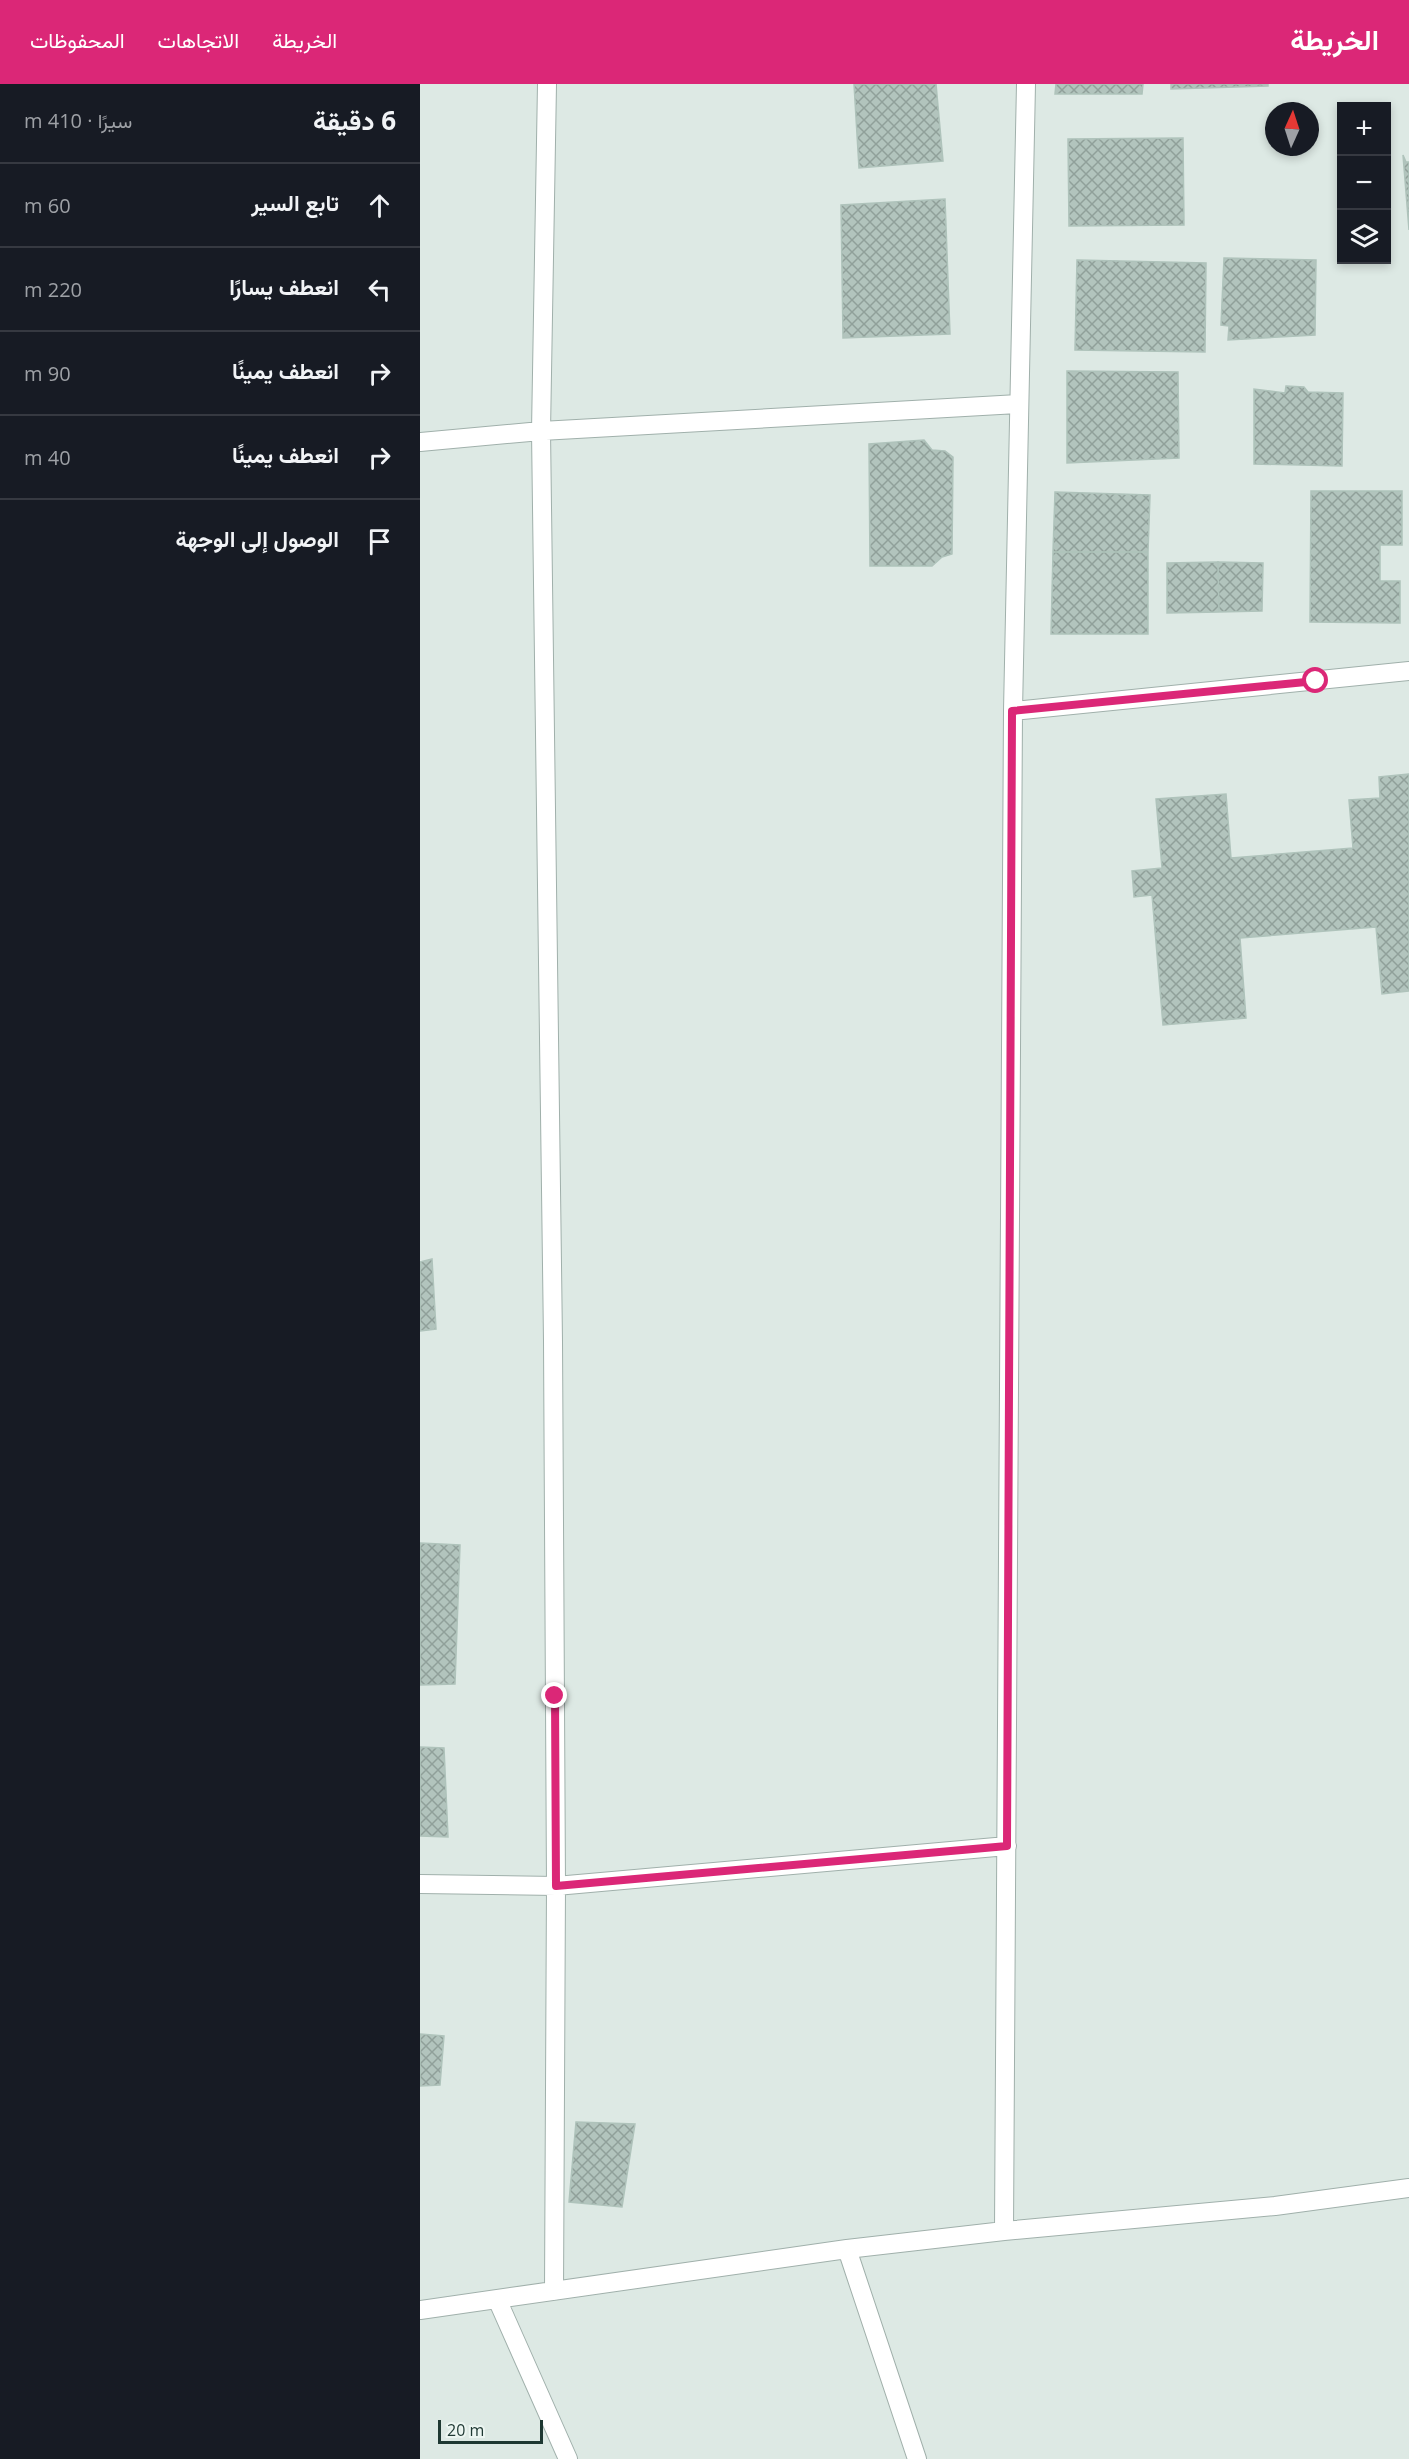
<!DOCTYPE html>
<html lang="ar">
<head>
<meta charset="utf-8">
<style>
	:root { --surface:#171b24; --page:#242831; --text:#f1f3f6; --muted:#9ea1a6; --line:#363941; --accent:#db2777 }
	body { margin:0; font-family:"Open Sans",Vazirmatn,sans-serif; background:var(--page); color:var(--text); direction:rtl }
	.controls { position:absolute; right:18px; top:18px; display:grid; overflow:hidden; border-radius:0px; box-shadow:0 3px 9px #0003 }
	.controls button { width:54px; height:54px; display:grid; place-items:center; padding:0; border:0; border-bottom:2px solid var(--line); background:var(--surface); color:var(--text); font:30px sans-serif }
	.compass { position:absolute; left:845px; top:18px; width:54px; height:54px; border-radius:50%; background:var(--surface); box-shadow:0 3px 9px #0003; rotate:3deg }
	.scale { position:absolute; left:18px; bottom:15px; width:105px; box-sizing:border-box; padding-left:6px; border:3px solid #1e3832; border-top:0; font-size:16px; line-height:21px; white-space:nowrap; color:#1e3832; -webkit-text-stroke:4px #edf6f2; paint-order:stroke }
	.stop { position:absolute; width:18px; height:18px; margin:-14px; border:4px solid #db2777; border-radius:50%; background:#fff }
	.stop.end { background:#db2777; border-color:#fff; box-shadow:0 2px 6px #0008 }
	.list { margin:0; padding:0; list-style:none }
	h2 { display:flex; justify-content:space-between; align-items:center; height:78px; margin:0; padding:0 24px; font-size:26px }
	h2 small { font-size:20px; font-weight:400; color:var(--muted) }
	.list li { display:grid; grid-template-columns:39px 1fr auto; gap:18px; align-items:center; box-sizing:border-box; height:84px; padding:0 24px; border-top:2px solid var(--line) }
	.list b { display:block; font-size:22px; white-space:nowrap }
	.list em { font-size:20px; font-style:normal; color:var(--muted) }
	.icon { flex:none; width:33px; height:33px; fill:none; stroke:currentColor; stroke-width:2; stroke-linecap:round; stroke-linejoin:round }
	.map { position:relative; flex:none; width:989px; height:2375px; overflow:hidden; direction:ltr }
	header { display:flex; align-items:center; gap:36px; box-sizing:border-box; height:84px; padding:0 30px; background:var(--accent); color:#fff }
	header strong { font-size:28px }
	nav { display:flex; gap:33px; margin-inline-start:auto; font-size:21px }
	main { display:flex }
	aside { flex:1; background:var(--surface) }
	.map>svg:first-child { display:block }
	.building { fill:url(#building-cross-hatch); stroke:#afc3bb; stroke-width:1.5 }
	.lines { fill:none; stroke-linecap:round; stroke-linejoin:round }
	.minor-casing { stroke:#a0b0ab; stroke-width:20 }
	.minor { stroke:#fff; stroke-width:18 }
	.route { stroke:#db2777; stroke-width:8 }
</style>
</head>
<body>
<header>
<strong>الخريطة</strong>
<nav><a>الخريطة</a><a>الاتجاهات</a><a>المحفوظات</a></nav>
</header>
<main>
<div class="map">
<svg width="989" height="2375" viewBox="0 0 989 2375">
	<defs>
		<pattern id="building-cross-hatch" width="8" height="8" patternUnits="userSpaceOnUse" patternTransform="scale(1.5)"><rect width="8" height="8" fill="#b2c4bd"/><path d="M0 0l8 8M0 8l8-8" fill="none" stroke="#90a09a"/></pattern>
	</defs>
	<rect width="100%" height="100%" fill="#dde9e4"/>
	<path class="building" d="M434,0H516L523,77L439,84Z
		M636,0H723L722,10H635Z
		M751,0H848V2L751,5Z
		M763,54L764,141L649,142L648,55Z
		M983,71L986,78H989V146Z
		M525,115L530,250L423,254L421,121Z
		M804,174L896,176L895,251L808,256L809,242L801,241Z
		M657,176L786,179L785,268L655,266Z
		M647,287L758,288L759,374L647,379Z
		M866,302L884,303L888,308L923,309L922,382L834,380V305L865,309Z
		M504,356L512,366L525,367L533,373L532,470L522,473L512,482H450L449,360Z
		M891,407H982V461H960V497H980V539L890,538Z
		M635,408L730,411L728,468H633Z
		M633,468H728V550H631Z
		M798,478L843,479L842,527L799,528Z
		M798,478L799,528L747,529V479Z
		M989,690V907L962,910L956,843L820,854L826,934L743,941L732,811L714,813L712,787L742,784L736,715L806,710L811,774L933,764L929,716L960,714L959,693Z
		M12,1175L16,1245L0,1247V1178Z
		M0,1459L40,1461L35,1600L0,1601Z
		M0,1663L24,1664L28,1753L0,1752Z
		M0,1950L24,1952L20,2001L0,2002Z
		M156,2038L215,2040L202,2123L149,2118Z"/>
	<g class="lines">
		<g class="minor-casing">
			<path id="minor" d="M127,0L121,347L133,1257L136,1802L134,2207
				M0,358L121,347L599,320
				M593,627L989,587
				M0,1800L136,1802L587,1762
				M584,2147L593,627L606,0
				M427,2165L497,2375
				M77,2215L148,2375
				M0,2226L427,2165L584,2147L855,2122L989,2104"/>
		</g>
		<use href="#minor" class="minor"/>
	</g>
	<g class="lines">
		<path class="route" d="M135,1612L136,1802L587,1762L592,627L896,597"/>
	</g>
</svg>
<div class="controls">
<button>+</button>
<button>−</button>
<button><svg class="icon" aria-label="layers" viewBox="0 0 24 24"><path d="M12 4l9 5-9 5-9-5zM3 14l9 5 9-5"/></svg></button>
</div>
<svg class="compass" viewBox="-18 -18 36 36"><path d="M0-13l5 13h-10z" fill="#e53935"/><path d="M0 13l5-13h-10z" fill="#9ea1a6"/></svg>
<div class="scale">20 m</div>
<div class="stop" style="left:896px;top:597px"></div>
<div class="stop end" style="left:135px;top:1612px"></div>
</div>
<aside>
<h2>6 دقيقة<small>سيرًا · 410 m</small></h2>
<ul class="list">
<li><svg class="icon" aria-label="ahead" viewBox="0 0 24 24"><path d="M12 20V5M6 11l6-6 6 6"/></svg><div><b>تابع السير</b></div><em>60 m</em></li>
<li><svg class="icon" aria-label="left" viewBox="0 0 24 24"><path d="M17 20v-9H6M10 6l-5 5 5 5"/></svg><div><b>انعطف يسارًا</b></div><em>220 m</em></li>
<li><svg class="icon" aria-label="right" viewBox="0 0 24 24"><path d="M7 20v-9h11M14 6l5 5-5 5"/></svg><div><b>انعطف يمينًا</b></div><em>90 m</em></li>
<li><svg class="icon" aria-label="right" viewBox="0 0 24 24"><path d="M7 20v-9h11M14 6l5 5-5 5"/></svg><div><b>انعطف يمينًا</b></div><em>40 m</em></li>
<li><svg class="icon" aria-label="arrive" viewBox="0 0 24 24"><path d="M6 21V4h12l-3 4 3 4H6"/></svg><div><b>الوصول إلى الوجهة</b></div></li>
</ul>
</aside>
</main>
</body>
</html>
